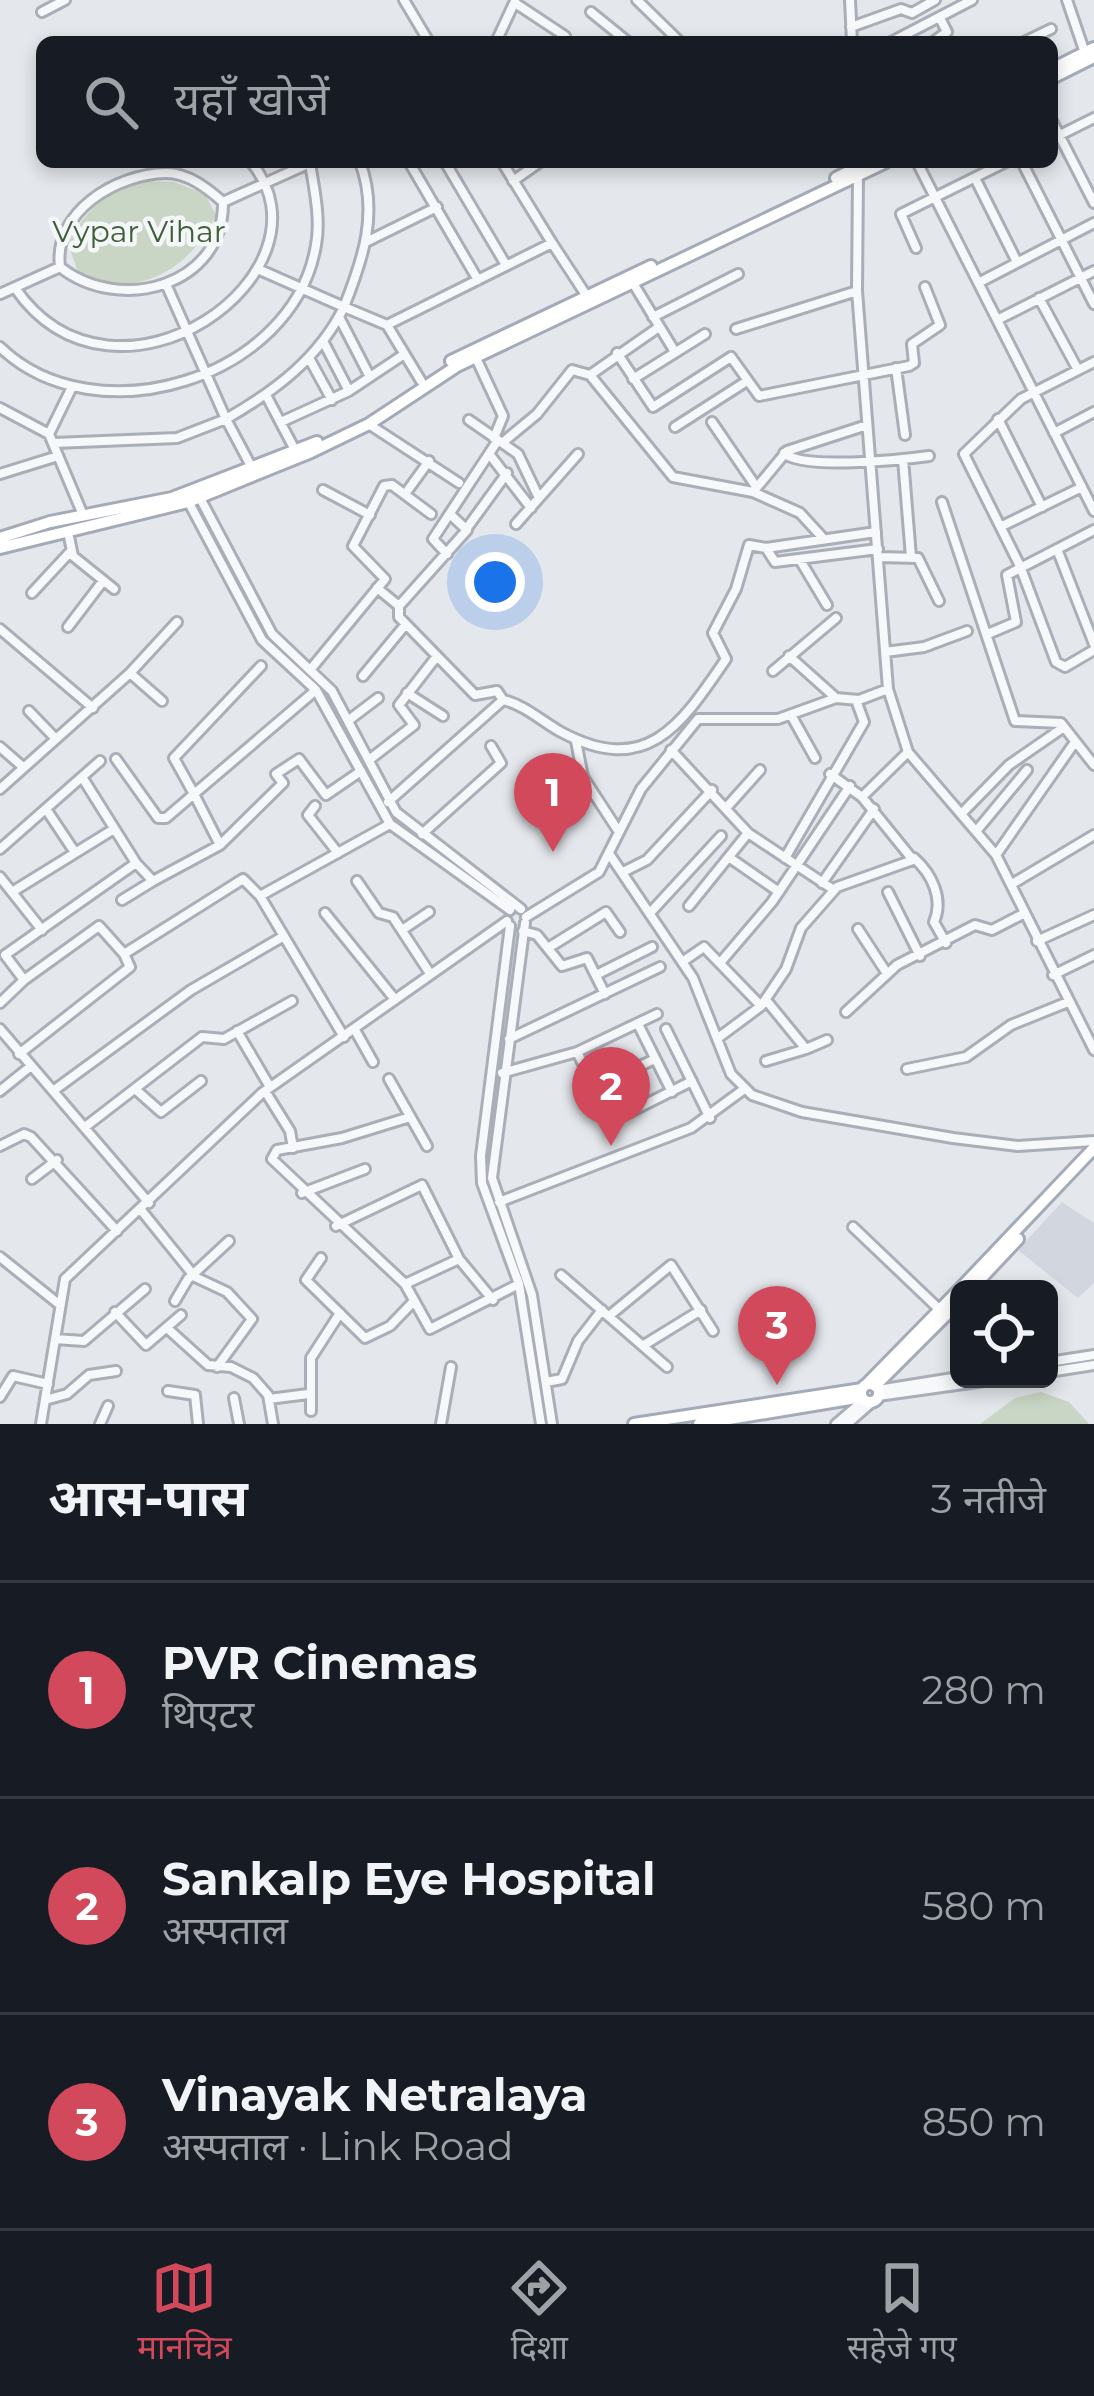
<!DOCTYPE html>
<html lang="hi">
<head>
<meta charset="utf-8">
<style>
	:root { --surface:#171b24; --page:#242831; --text:#f1f3f6; --muted:#9ea1a6; --line:#363941; --accent:#d1495b }
	body { margin:0; font-family:Montserrat,"Noto Sans Devanagari",sans-serif; background:var(--page); color:var(--text) }
	.controls { position:absolute; right:36px; bottom:36px; display:grid; overflow:hidden; border-radius:18px; box-shadow:0 6px 18px #0003 }
	.controls button { width:108px; height:108px; display:grid; place-items:center; padding:0; border:0; border-bottom:3px solid var(--line); background:var(--surface); color:var(--text); font:60px sans-serif }
	.you { position:absolute; left:495px; top:582px; width:42px; height:42px; margin:-30px; border:9px solid #fff; border-radius:50%; background:#1a73e8; box-shadow:0 0 0 18px #1a73e833 }
	.badge { display:grid; place-items:center; width:78px; height:78px; border-radius:50%; background:var(--accent); color:#fff; font-size:39px; font-weight:700 }
	.pin { position:absolute; translate:-50% -99px; filter:drop-shadow(0 3px 6px #0008) }
	.pin::after { content:''; position:absolute; top:63px; width:42px; height:36px; background:inherit; clip-path:polygon(0 0,100% 0,50% 100%) }
	.list { margin:0; padding:0; list-style:none }
	h2 { display:flex; justify-content:space-between; align-items:center; height:156px; margin:0; padding:0 48px; font-size:51px }
	h2 small { font-size:39px; font-weight:400; color:var(--muted) }
	.list li { display:grid; grid-template-columns:78px 1fr auto; gap:36px; align-items:center; box-sizing:border-box; height:216px; padding:0 48px; border-top:3px solid var(--line) }
	.list b { display:block; font-size:45px; white-space:nowrap }
	.list p { margin:0; font-size:39px; white-space:nowrap; color:var(--muted) }
	.list em { font-size:39px; font-style:normal; color:var(--muted) }
	.icon { flex:none; width:66px; height:66px; fill:none; stroke:currentColor; stroke-width:2; stroke-linecap:round; stroke-linejoin:round }
	.map { position:relative; flex:none; width:1094px; height:1424px; overflow:hidden }
	.search { position:absolute; background:var(--surface); box-shadow:0 6px 18px #0003; left:36px; right:36px; top:36px; height:132px; display:flex; align-items:center; gap:30px; box-sizing:border-box; padding:0 42px; border-radius:18px; color:var(--muted); font-size:45px }
	.sheet { height:804px; background:var(--surface) }
	nav { display:flex; justify-content:space-around; align-items:center; box-sizing:border-box; height:168px; border-top:3px solid var(--line); background:var(--surface); font-size:33px; color:var(--muted) }
	nav a { display:grid; justify-items:center; gap:6px }
	nav .on { color:var(--accent) }
	.map>svg:first-child { display:block }
	.built { fill:#d2d6de }
	.green { fill:#c9d6c5 }
	.lines { fill:none; stroke-linecap:round; stroke-linejoin:round }
	.minor-casing { stroke:#a9aeb7; stroke-width:14 }
	.major-casing { stroke:#a3abb8; stroke-width:16 }
	.minor { stroke:#f7f8fa; stroke-width:8 }
	.major { stroke:#fff; stroke-width:10 }
	.labels { text-anchor:middle; stroke-width:9; stroke-linejoin:round; paint-order:stroke }
	.park-label { font-size:30px; fill:#3f6138; stroke:#f4f6f9 }
</style>
</head>
<body>
<div class="map">
<svg width="1094" height="1424" viewBox="0 0 1094 1424">
	<rect width="100%" height="100%" fill="#e4e7ec"/>
	<path class="built" d="M1062,1202L1094,1223V1283L1078,1298L1018,1250Z"/>
	<path class="green" d="M141,181L174,182L205,194L216,215C191,269 136,301 79,275L68,244C85,210 105,193 141,181Z
		M1041,1392L1069,1402L1089,1424H980L1015,1398Z"/>
	<g class="lines">
		<g class="minor-casing">
			<path id="minor" d="M404,0L429,42
				M637,0L680,42
				M850,0L852,42
				M1067,0L1085,53
				M515,3L565,36
				M42,12L65,0
				M591,12L628,42
				M851,27L901,9L912,13L935,0
				M496,42L515,1
				M891,42L972,0
				M933,42L947,32L940,18
				M1024,42L1051,29
				M1052,121L1094,203
				M1052,139L1094,118
				M360,162C379,213 363,259 344,307L387,325
				M409,162L478,280
				M445,162L506,265
				M502,162L552,243
				M917,162L1094,511
				M1022,162L1094,304
				M858,175L857,291L888,689L908,752L996,855L1094,1050
				M975,178L1017,262
				M513,181L540,162
				M223,202C207,188 188,173 166,173C116,174 53,212 60,267C119,314 224,287 223,202L312,162
				M368,241L437,207
				M916,248L901,214L1006,162
				M980,282L1094,223
				M633,283L675,352
				M15,288C116,434 342,272 251,162
				M0,294L60,267
				M1039,298L1078,370
				M339,317L370,377
				M653,317L738,274
				M999,319L1094,271
				M659,327L590,375L673,477L753,492L800,513L822,537
				M736,329L857,291
				M323,341L349,391
				M0,347C95,439 294,379 316,245C321,219 314,188 310,163
				M617,353L653,407L731,357L759,396L909,366L914,363L912,344L940,325L925,287
				M309,358L332,400
				M476,358L503,416L494,438
				M1094,362L1021,399L964,454L1020,566L1056,662L1065,667L1094,650
				M896,368L905,435
				M633,379L705,334
				M421,381L387,325L552,243L588,298
				M266,395L295,450
				M0,408L49,434L83,515
				M998,419L1042,507
				M469,420L518,454L539,498L578,454
				M281,422L349,391L403,355
				M712,422L755,485
				M370,425L459,483
				M675,427L747,381
				M1054,433L1094,412
				M49,434L72,387
				M54,443L177,438L226,419L166,284
				M502,443L537,414L572,370L590,375
				M784,453C802,470 900,460 929,456
				M490,455L531,508
				M903,459L911,557
				M252,468L226,419C275,391 319,358 344,307L260,270
				M0,474L58,456
				M323,490L370,515
				M753,492L787,451L867,425
				M405,494L429,461
				M199,496L272,634L332,691L396,812L521,909
				M188,501L262,640L316,690L390,824L510,910
				M942,502L1015,721L1061,723L1094,765
				M452,516L467,530L399,606V617L475,695L497,691L503,700C523,704 543,722 561,732C647,778 681,725 726,659L713,633L736,589L749,545L766,548L876,532
				M516,524L539,498
				M1002,526L1082,487
				M467,528L507,473
				M68,532L73,556L114,589
				M766,548L775,562L878,549
				M1057,549L1094,644
				M447,554L433,539L498,440
				M878,557L918,558L939,601
				M800,560L827,605
				M377,588L399,606
				M32,593L71,551
				M68,627L103,581
				M0,629L93,708
				M990,633L1016,622L1007,575L1094,530
				M885,652L924,647L967,631
				M789,656L836,698
				M310,670L385,579L353,546L384,486L392,485L431,514
				M773,671L836,618
				M130,673L162,701
				M363,676L406,624
				M407,693L443,716
				M29,711L55,738
				M791,715L815,758
				M349,720L378,698
				M576,741L583,777L617,829
				M0,747L23,767
				M671,750L748,833L834,890
				M116,759L158,818H166L194,794L174,758L261,666
				M369,760L414,725L399,705L437,656
				M82,777L136,863
				M0,789L130,673L177,622
				M862,797L908,752
				M388,802L503,700
				M315,806L308,815L338,853
				M726,808L760,770
				M46,809L74,851
				M964,811L1009,765L1064,727
				M978,829L1027,770
				M422,834L501,763L491,746
				M220,845L194,794L316,690
				M0,849L100,761
				M610,855L693,978L731,1074L752,1095L802,1112L953,1138L1018,1146L1094,1141
				M996,855L1075,742
				M730,858L779,892
				M785,858L864,722L856,700
				M914,858C932,874 944,899 934,922L946,943
				M623,872L647,860L712,790
				M0,877L42,930
				M357,881L379,913L393,917L429,972
				M822,883L874,809
				M1012,884L1094,835
				M12,892L114,829
				M888,892L920,956
				M260,896L344,1037
				M122,900L153,881
				M689,906L748,833
				M325,913L393,997
				M650,913L721,836
				M526,917L599,872L641,789L698,719H778L836,698L859,700L888,689
				M525,923L492,1178L532,1295L552,1424
				M510,926L481,1156L482,1183L519,1284L541,1424
				M858,929L886,972
				M402,930L429,912
				M523,931L537,935L562,966L587,958L605,994
				M1037,941L1094,915
				M548,948L606,912L620,932
				M682,962L704,947L761,1006
				M720,963L772,902L850,786
				M596,975L652,947
				M1053,975L1094,955
				M24,980L99,926L124,954
				M766,1000L806,1049L827,1040
				M0,1003L24,980L5,955L136,863L153,881L220,845L283,783L276,774L299,759L326,795L361,771
				M846,1012L897,965L975,925L992,930L1025,913
				M638,1024L672,1092
				M0,1029L149,1203
				M666,1029L710,1118
				M355,1030L373,1062
				M237,1031L270,1087
				M718,1038L761,1006L786,969L801,928L837,887L913,860L862,797L830,774
				M509,1039L660,967
				M577,1052L612,1121L692,1081
				M19,1054L130,967L124,954L243,879L260,896L390,824
				M766,1061L806,1049
				M907,1069L966,1057L1011,1025L1068,1002
				M502,1073L577,1052L657,1014
				M389,1079L427,1146
				M593,1088L655,1059
				M135,1089L161,1112L201,1081
				M0,1091L31,1066
				M53,1091L191,990L284,936
				M265,1091L290,1131L293,1148
				M410,1117L342,1138L277,1150L272,1159L405,1284L430,1329L519,1284
				M85,1127L202,1037L224,1039L292,1001
				M0,1146L24,1134L31,1137L117,1231
				M32,1179L57,1160
				M302,1193L365,1169
				M499,1202L691,1128L743,1090
				M141,1210L195,1277L227,1292L252,1319L217,1367
				M336,1226L422,1185L459,1259
				M853,1227L940,1310
				M0,1257L60,1305
				M321,1258L306,1280L365,1338L390,1326L413,1302
				M561,1275L667,1367
				M405,1284L459,1259L493,1300
				M175,1301L188,1279L229,1241
				M115,1312L146,1345L181,1315
				M609,1316L671,1265L713,1331
				M167,1328L208,1365L231,1367L253,1378L268,1395L273,1424
				M55,1339L84,1341L145,1289
				M644,1345L701,1310
				M1049,1362L1094,1355
				M1049,1372L1094,1365
				M546,1382L562,1379L578,1341L602,1310
				M878,1390L959,1377
				M168,1391L195,1395L198,1424
				M878,1396L999,1379
				M0,1397L13,1376L48,1384
				M234,1398L239,1424
				M269,1399L308,1394
				M45,1400L67,1394L89,1375L116,1371
				M311,1411V1358L340,1313
				M41,1424L65,1279L262,1093L507,921
				M100,1424L108,1406
				M441,1424L451,1367
				M836,1424L864,1400
				M847,1424L872,1402"/>
		</g>
		<g class="major-casing">
			<path id="major" d="M1052,69L1094,48
				M1052,78L1094,57
				M836,178L868,162
				M451,361L651,266
				M0,538L50,522L172,498L317,442
				M0,548L188,502L311,452L369,424L457,366L886,162
				M960,1289L1094,1148
				M971,1289L1018,1239
				M861 1393a9 9 0 1 1 18 0a9 9 0 1 1-18 0Z
				M866,1385L959,1290
				M875,1386L959,1302
				M634,1424L862,1389
				M699,1424L862,1397"/>
		</g>
		<use href="#minor" class="minor"/>
		<use href="#major" class="major"/>
	</g>
	<g class="labels">
		<g class="park-label">
			<text x="139" y="242">Vypar Vihar</text>
		</g>
	</g>
</svg>
<div class="controls">
<button><svg class="icon" aria-label="locate" viewBox="0 0 24 24"><circle cx="12" cy="12" r="6"/><path d="M12 2v4M12 18v4M2 12h4M18 12h4"/></svg></button>
</div>
<div class="you"></div>
<div class="pin badge" style="left:553px;top:852px">1</div>
<div class="pin badge" style="left:611px;top:1146px">2</div>
<div class="pin badge" style="left:777px;top:1385px">3</div>
<div class="search"><svg class="icon" aria-label="search" viewBox="0 0 24 24"><circle cx="10" cy="10" r="6"/><path d="M15 15l6 6"/></svg>यहाँ खोजें</div>
</div>
<section class="sheet">
<h2>आस-पास<small>3 नतीजे</small></h2>
<ul class="list">
<li><span class="badge">1</span><div><b>PVR Cinemas</b><p>थिएटर</p></div><em>280 m</em></li>
<li><span class="badge">2</span><div><b>Sankalp Eye Hospital</b><p>अस्पताल</p></div><em>580 m</em></li>
<li><span class="badge">3</span><div><b>Vinayak Netralaya</b><p>अस्पताल · Link Road</p></div><em>850 m</em></li>
</ul>
</section>
<nav>
<a class="on"><svg class="icon" aria-label="map" viewBox="0 0 24 24"><path d="M3 6l6-2 6 2 6-2v14l-6 2-6-2-6 2zM9 4v14M15 6v14"/></svg>मानचित्र</a>
<a><svg class="icon" aria-label="directions" viewBox="0 0 24 24"><path d="M12 3l9 9-9 9-9-9zM9 14v-3h6M13 9l2 2-2 2"/></svg>दिशा</a>
<a><svg class="icon" aria-label="saved" viewBox="0 0 24 24"><path d="M7 4h10v16l-5-4-5 4z"/></svg>सहेजे गए</a>
</nav>
</body>
</html>
